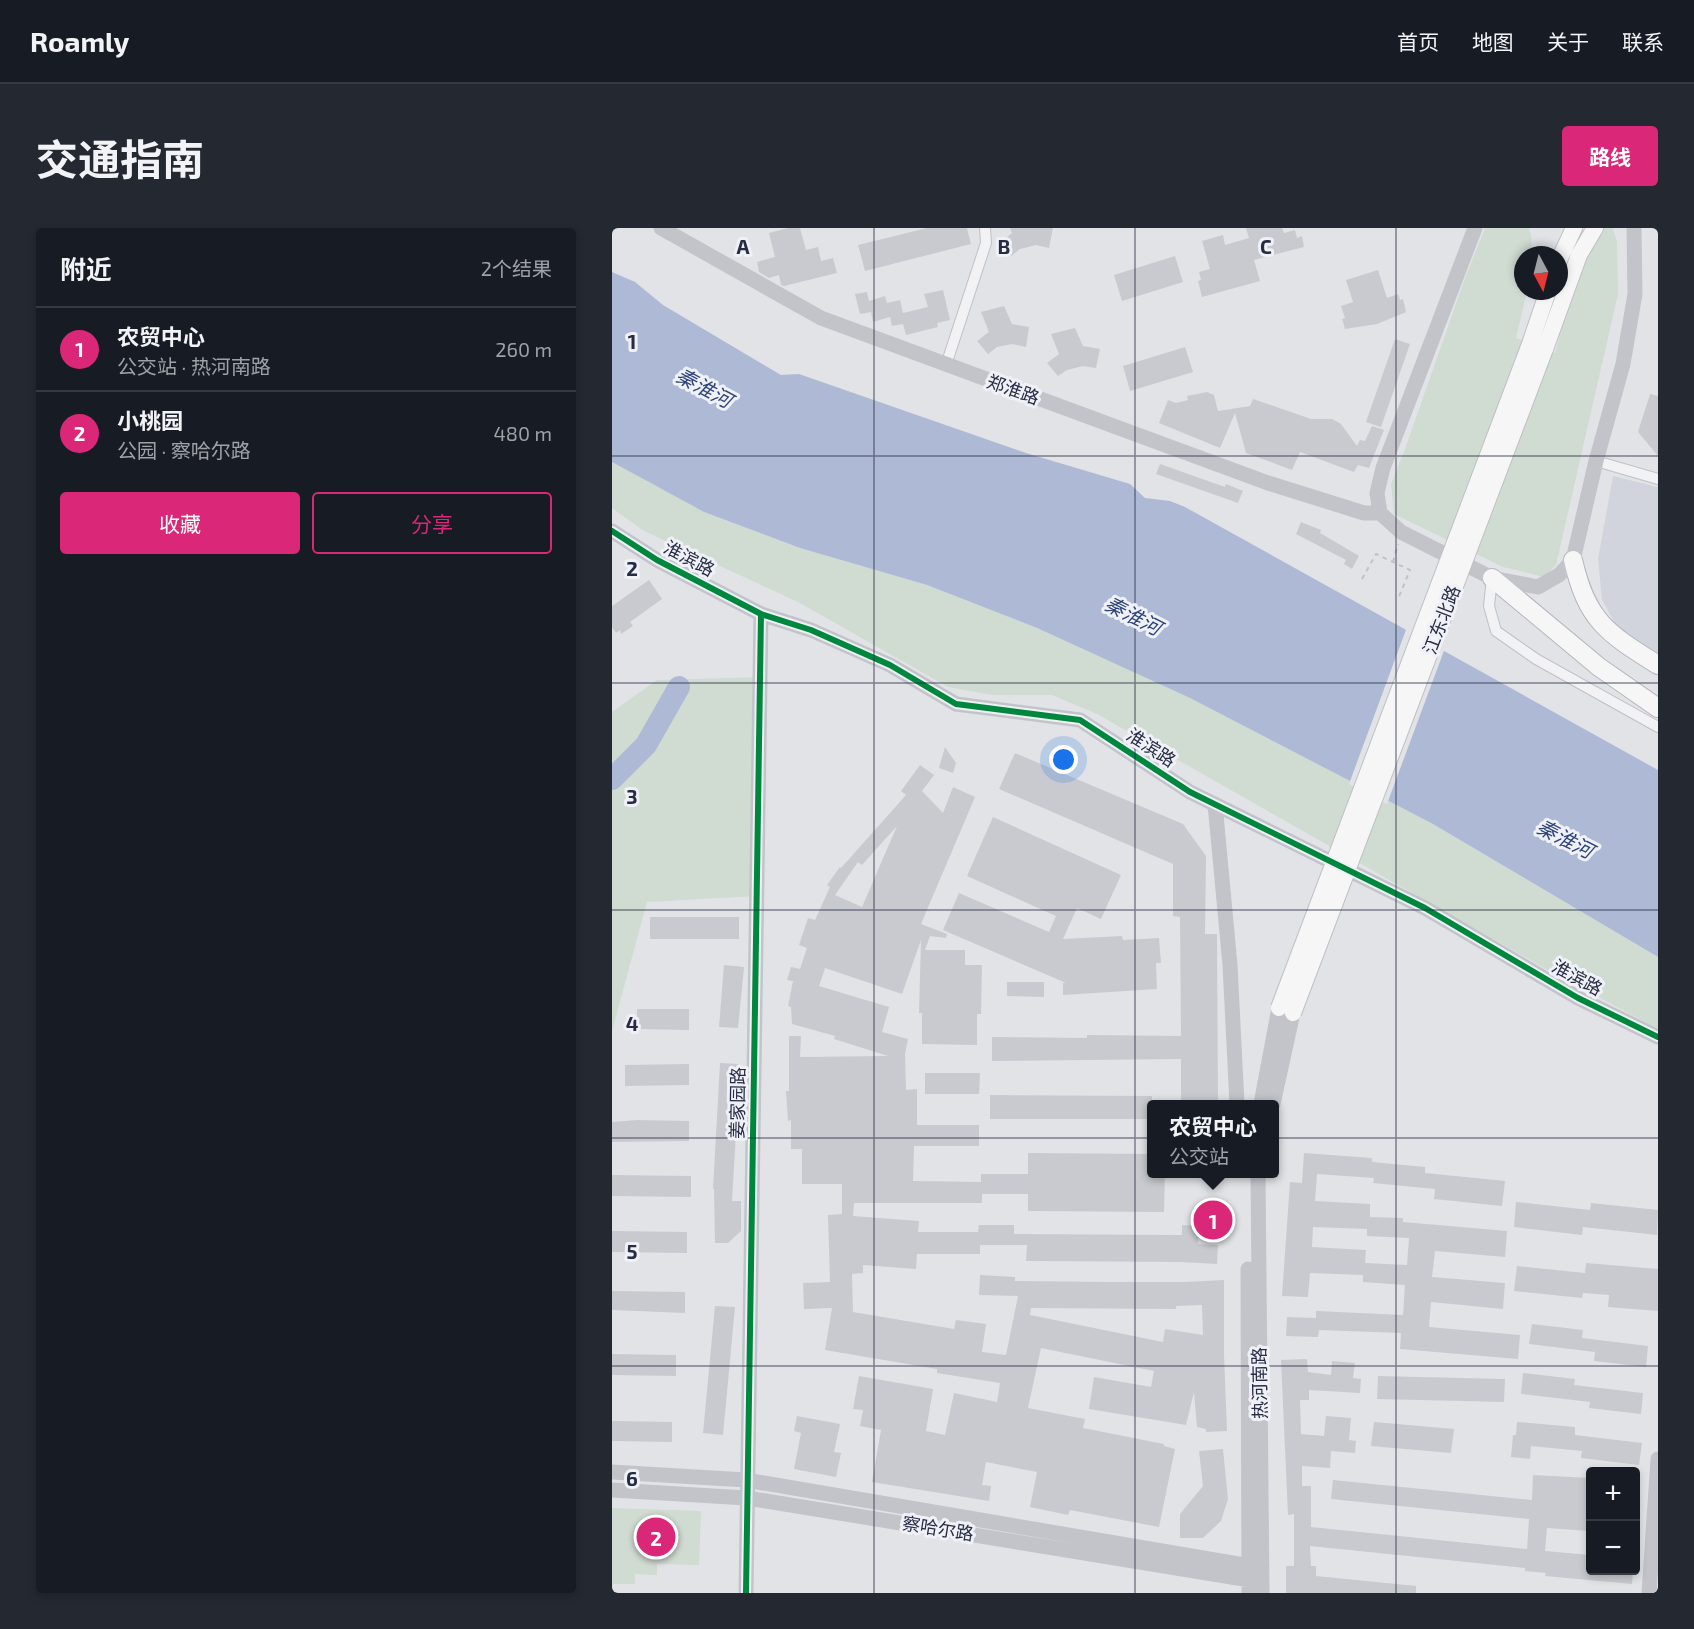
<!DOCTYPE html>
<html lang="zh">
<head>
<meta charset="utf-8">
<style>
	:root { --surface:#171b24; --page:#242831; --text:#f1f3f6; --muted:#9ea1a6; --line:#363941; --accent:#db2777 }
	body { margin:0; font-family:"Exo 2","Noto Sans SC",sans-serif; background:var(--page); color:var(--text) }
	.controls { position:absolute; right:18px; bottom:18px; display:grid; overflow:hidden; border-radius:6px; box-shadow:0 3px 9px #0003 }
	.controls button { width:54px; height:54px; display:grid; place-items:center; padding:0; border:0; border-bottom:2px solid var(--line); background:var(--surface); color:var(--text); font:30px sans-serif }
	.compass { position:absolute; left:902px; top:18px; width:54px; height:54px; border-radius:50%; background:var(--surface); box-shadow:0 3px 9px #0003; rotate:173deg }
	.you { position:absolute; left:452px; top:532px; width:21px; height:21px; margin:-15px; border:4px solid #fff; border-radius:50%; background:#1a73e8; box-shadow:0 0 0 9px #1a73e833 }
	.badge { display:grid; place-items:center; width:39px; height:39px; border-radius:50%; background:var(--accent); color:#fff; font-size:20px; font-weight:700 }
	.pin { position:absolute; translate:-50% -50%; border:3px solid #fff; box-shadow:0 2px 6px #0006 }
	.popup { position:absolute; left:535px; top:872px; width:132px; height:78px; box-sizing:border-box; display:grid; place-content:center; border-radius:6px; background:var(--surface); filter:drop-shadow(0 2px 4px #0005); font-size:20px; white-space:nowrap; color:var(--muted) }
	.popup b { font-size:22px; color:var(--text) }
	.popup::after { content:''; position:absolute; left:50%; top:100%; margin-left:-12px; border:12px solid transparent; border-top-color:var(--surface) }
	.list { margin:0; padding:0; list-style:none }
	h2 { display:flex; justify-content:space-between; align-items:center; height:78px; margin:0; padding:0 24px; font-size:26px }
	h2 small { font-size:20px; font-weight:400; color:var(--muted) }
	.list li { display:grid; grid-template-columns:39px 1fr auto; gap:18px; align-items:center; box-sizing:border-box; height:84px; padding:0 24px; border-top:2px solid var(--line) }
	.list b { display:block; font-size:22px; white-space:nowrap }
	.list p { margin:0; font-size:20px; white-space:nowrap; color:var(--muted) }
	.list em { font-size:20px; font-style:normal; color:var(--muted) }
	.actions { display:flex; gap:12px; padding:18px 24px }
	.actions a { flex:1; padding:14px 0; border:2px solid var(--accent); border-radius:6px; text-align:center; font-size:21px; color:var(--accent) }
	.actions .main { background:var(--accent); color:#fff }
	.map { position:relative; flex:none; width:1046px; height:1365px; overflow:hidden; border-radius:6px }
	header { display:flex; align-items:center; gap:36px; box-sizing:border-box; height:84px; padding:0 30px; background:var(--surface); border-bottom:2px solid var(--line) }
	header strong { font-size:28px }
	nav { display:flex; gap:33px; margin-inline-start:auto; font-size:21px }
	.intro { display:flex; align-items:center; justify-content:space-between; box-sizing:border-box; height:144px; padding:0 36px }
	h1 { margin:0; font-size:42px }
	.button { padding:15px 27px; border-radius:6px; background:var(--accent); color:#fff; font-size:21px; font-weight:700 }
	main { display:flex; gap:36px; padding:0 36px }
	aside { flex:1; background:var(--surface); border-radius:6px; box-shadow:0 3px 9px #0003 }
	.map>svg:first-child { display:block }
	.built { fill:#d2d4dd }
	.green { fill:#d0dbd2 }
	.water { fill:#aebad5 }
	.pier { fill:#e2e3e7 }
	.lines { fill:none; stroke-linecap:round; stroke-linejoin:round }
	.river { stroke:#aebad5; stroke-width:22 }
	.building { fill:#c9cacf; fill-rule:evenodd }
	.street-casing { stroke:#bfc0c5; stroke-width:12 }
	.primary-casing { stroke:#bec0c5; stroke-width:18 }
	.highway-casing { stroke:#b4b6bc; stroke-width:20 }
	.path { stroke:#c1c2c8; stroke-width:2; stroke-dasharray:4.5 4.5; stroke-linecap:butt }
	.street { stroke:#f2f2f4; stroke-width:10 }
	.secondary { stroke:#c3c4ca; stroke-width:15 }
	.primary { stroke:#f6f6f7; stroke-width:16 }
	.highway { stroke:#f6f6f7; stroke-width:18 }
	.primary-bridge-casing { stroke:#bec0c5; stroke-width:18; stroke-linecap:butt }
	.primary-bridge { stroke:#f6f6f7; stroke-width:16 }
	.cycleway-casing { stroke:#eff1f7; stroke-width:10 }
	.cycleway { stroke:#00873e; stroke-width:6 }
	.grid { fill:none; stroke:#272c43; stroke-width:1.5; stroke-opacity:0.55 }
	.labels { text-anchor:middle; stroke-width:6; stroke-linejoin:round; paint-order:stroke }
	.street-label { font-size:18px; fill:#272c43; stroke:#eff1f7 }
	.water-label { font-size:20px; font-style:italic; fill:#2d437a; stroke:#eff1f7 }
	.grid-label { font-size:20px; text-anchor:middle; font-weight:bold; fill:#272c43; stroke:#eff1f7; stroke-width:6; stroke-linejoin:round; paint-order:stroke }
</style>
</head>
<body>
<header>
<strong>Roamly</strong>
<nav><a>首页</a><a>地图</a><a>关于</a><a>联系</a></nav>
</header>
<div class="intro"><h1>交通指南</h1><a class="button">路线</a></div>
<main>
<aside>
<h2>附近<small>2个结果</small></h2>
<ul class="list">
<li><span class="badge">1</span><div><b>农贸中心</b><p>公交站 · 热河南路</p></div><em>260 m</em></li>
<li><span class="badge">2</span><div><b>小桃园</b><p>公园 · 察哈尔路</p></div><em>480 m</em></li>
</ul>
<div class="actions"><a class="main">收藏</a><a>分享</a></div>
</aside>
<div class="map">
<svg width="1046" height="1365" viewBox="0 0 1046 1365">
	<rect width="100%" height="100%" fill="#e2e3e7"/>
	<path class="built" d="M1001,248L1046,259V437L1016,418L990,372L986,331Z"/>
	<path class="green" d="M873,0H917L919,7L920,27H911V63H915L904,110L943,125L966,38L992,0H1001L1005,14L1006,66L944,337L932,349L891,339L782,286L779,256L793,221L853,50Z
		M0,234L92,284L188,320L315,357L425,400L578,470L821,596L1046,729V801L934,741L485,486L440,467H380L336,459L186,374L32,303L0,280Z
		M148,449L144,668L35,674L0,803V484L45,452Z
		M0,1280L89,1283L87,1337L45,1336V1347L23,1346V1356H1L0,1364Z"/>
	<path class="water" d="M0,44L23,54L51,77L169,147L187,146L414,225L518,256L533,270L558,273L573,279L1046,542V729L821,596L578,470L425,400L315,357L188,320L92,284L0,234Z"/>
	<path class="pier" d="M795,399L833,420L775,576L737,556Z"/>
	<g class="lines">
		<path class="river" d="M0,551L34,517L67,459"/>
	</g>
	<path class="building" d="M176,0H188L194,22L206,19L209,33L221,30L225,45L172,58L169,57L167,47L157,50L147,44L145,34L163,29L157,5Z
		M315,0H355L359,16L253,43L246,17Z
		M398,0H441L437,20L424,17L408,21L399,28L388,15L400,5Z
		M634,0H670L672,5L683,2L685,10L690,8L692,19L642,32L648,53L590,69L586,53L589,52L587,44L598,41L590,13L611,7L613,17L637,10Z
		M563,28L571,54L510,73L502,47Z
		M766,42L775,70L786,66L788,72L791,71L794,84L765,96L733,101L730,91L733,90L729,78L741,74L734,52Z
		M331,62L338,92L325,95L326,99L294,107L291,96L280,98L278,89L261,94L259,84L248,86L243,66L255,64L257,73L273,68L275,75L288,72L291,85L316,79L312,66Z
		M392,78L400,96L417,99L414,119L400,116L385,119L376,126L365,113L377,104L369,84Z
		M463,100L471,118L488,121L484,140L471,138L455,142L446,148L435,135L447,126L439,106Z
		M783,111L798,116L769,199L754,194Z
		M573,119L581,144L518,163L511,138Z
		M595,164L602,167L606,183L638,178L641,171L699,191H720L729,196L745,218L748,212L753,213L760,198L772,202L757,240L746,237L742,244L688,224L680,242L634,225L623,185L608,220L547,195L556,172L564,175L576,172L575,168Z
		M1038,166L1046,168V228L1026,204Z
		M548,236L613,259L614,256L631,263L626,275L544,246Z
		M689,294L709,302L708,305L747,328L740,341L732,336L734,332L684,306Z
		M37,352L50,371L18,394L21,398L9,406L8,402L4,405L0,399V378Z
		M333,519L344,535L341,545L327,540Z
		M403,525L571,596L594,628L593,706H605L606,876H569V831L380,833V809L475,810V807L569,808L568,689L561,688V636L387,561Z
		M308,537L322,547L310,563L331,585L341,559L363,569L309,696L335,706L334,710L318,708L313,722H353V737H370L369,786H365V817L310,816V785H307L309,712L290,766L213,740L207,758L277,779L270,804L296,811L293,826L294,862L305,861V897H367V918H302L301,953L369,954V946H416V925L540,926V945H553L552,984L416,983V966H370V975H242L241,988L307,993L306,1004H366L367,997H402V1006L570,1007V997L587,998L586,1016L606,1017L605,1036L569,1034L414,1033L415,1017H368V1026H305L304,1041L251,1037V1045L240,1046L241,1084L342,1101L344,1092L374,1096L370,1124L394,1127L406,1068L367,1067L368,1047L403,1049V1053L498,1054H573L612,1052V1126L615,1203L594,1204V1201L585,1199L582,1164L574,1197L477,1181L482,1149L539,1159L542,1143L429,1120L416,1180L473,1191L471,1200L552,1216V1218L563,1221L547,1299L458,1282L456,1287L418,1279L425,1244L374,1234L370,1257L379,1258L377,1273L260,1254L269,1202L248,1198L251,1182L241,1181L247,1148L321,1161L314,1203L333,1207L342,1165L385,1174L388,1155L325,1145V1141L213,1122L220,1080L192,1081L191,1055L218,1054L216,987L230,986V956H190V921H179V892L176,893L174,863H177V808H189L188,829L276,828L222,811L223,808L180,796L179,779L176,778L181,753L175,752L179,739L188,741L195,720L187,717L196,690L203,692L218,659L215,657L228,639L229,640L294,567L289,563ZM285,598L250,679L223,667L246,634L250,637ZM590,1077L591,1107L553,1101L551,1114L418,1087L419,1080L564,1081V1078Z
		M381,589L509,647L489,691L465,680L451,711L510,708L511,712L547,710L549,735H544L545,761L451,767V755H454L331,702L347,665L437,704L444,688L355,648Z
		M38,689H127V711H38Z
		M112,737L132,739L126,800L107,799Z
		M395,754H432V769L395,768Z
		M25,781H77V802L25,801Z
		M108,835L128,836L120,973H129V1003L116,1015H103L102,961H101Z
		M77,836V857L13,858V837Z
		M313,845H368L367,866H313Z
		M378,867L540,868V891H378Z
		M25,892L77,893V913L0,914V894Z
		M692,925L760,930V934L813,939V945L893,953L890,978L822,971L823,961L761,955L762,950L705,946L703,973L758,976V989L791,990V994L895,1003L893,1029L823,1023L820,1049L893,1055L891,1081L819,1074L817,1099L908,1107L906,1131L788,1121L789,1105L707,1102L706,1109L674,1108L675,1089L704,1090V1083L791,1087L793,1057L751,1054V1047L698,1045L696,1069L670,1068L678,954L690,955ZM701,999L755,1001V1008L797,1010L795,1037L753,1035L754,1022L700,1019Z
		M0,947L79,948V969L0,968Z
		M904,974L978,982L979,975L1046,982L1045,1007L971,999L970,1007L902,999Z
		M0,1003L75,1004V1025L0,1024Z
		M974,1035L1046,1041V1083L996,1079L997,1067L971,1065L970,1070L902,1063L905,1038L973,1045Z
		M0,1063L73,1064V1085L0,1082Z
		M103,1078L123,1079L111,1207L91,1205Z
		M920,1096L971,1102L970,1110L1036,1118L1034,1139L982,1133L983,1124L917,1116Z
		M0,1126L64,1127V1148L0,1147Z
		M695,1131L696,1144L719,1147L720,1133L743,1135L741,1150L749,1151L748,1165L697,1162V1172H688L689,1206L712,1208L714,1188L739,1190L737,1212L744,1213L743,1225L719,1223L718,1240L690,1238V1258H699V1299L915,1321L917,1291L719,1271L721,1252L920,1272L921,1247L978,1250V1303L935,1300L933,1323L978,1327V1342H1021L1020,1356L933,1348L934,1345L913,1343V1340L698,1318L699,1338H704V1348L804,1358V1365H674V1338H682V1286L676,1287L669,1132Z
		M911,1145L963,1151L962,1157L1031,1165L1029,1186L977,1180L978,1174L909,1166Z
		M766,1148L893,1151L892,1174L765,1171Z
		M185,1188L228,1196L222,1224L229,1225L224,1249L182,1241L189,1205L182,1203Z
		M0,1193L60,1194V1214L0,1213Z
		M762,1194L842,1201L839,1225L759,1218Z
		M905,1194L963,1199V1207L1030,1215L1027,1237L969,1230L970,1223L919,1218L918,1231L899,1229L901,1207H904Z
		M611,1221L616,1271L609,1293L591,1310H568V1286L591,1258L587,1223Z"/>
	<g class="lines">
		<g class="street-casing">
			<path id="street" d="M334,137L374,15L373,0
				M984,233L1046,251
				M880,350L877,378L884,403L924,431L1046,499"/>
		</g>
		<g class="primary-casing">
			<path id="primary" d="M947,32L962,0
				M918,116L936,63
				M933,121L967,27L983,0"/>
		</g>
		<g class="highway-casing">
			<path id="highway" d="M961,332C975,393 995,405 1046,437
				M880,350L987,439L1046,480"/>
		</g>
		<path class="path" d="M781,334L786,316
			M750,351L764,326L798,342L786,371"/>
		<use href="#street" class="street"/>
		<path class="secondary" d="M49,0L209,90L656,255L752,285H768
			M863,0L771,240L765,265L768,285L789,304L880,350L926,359L947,347L961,332L984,233L1011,136L1023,66L1022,0
			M0,303L45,332L149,386L199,402L278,437L344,476L468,492L578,564L813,680L966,770L1046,809
			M603,576L618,737L625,876
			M649,876L667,780
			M661,876L681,785
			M646,946L650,1365
			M636,1041L637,1365
			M0,1244L134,1252L650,1340
			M0,1262L135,1270L650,1354
			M134,1365L149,386
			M1037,1365L1046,1231"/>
		<use href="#primary" class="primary"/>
		<use href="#highway" class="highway"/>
		<g class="primary-bridge-casing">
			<path id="primary-bridge" d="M667,780L918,116
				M681,785L933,121"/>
		</g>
		<use href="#primary-bridge" class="primary-bridge"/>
		<g class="cycleway-casing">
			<path id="cycleway" d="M0,303L45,332L149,386L199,402L278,437L344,476L468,492L578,564L813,680L966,770L1046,809
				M134,1365L149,386"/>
		</g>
		<use href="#cycleway" class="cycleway"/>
	</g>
	<path class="grid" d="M262,0V1365M523,0V1365M784,0V1365M0,228H1046M0,455H1046M0,682H1046M0,910H1046M0,1138H1046"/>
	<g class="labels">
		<g class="street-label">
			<text transform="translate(401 162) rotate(20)" y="6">郑淮路</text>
			<text transform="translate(77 331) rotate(28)" y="6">淮滨路</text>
			<text transform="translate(830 392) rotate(-69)" y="6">江东北路</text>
			<text transform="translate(539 520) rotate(33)" y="6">淮滨路</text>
			<text transform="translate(965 750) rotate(29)" y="6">淮滨路</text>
			<text transform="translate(126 875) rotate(-89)" y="6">姜家园路</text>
			<text transform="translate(648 1155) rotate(-91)" y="6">热河南路</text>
			<text transform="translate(326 1301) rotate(9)" y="6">察哈尔路</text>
		</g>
		<g class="water-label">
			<text transform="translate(92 160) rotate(28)" y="7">秦淮河</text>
			<text transform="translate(521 388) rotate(27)" y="7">秦淮河</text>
			<text transform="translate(953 611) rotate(27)" y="7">秦淮河</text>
		</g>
	</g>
	<g class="grid-label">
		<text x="131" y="26">A</text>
		<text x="392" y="26">B</text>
		<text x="654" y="26">C</text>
		<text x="20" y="121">1</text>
		<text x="20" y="348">2</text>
		<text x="20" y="576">3</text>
		<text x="20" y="803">4</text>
		<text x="20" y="1031">5</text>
		<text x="20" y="1258">6</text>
	</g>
</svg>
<div class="controls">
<button>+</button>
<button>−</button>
</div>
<svg class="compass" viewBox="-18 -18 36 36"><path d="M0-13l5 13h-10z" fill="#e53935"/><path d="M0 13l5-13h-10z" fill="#9ea1a6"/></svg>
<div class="you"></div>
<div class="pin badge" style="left:601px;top:992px">1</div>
<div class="popup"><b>农贸中心</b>公交站</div>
<div class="pin badge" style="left:44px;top:1309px">2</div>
</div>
</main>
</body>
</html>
